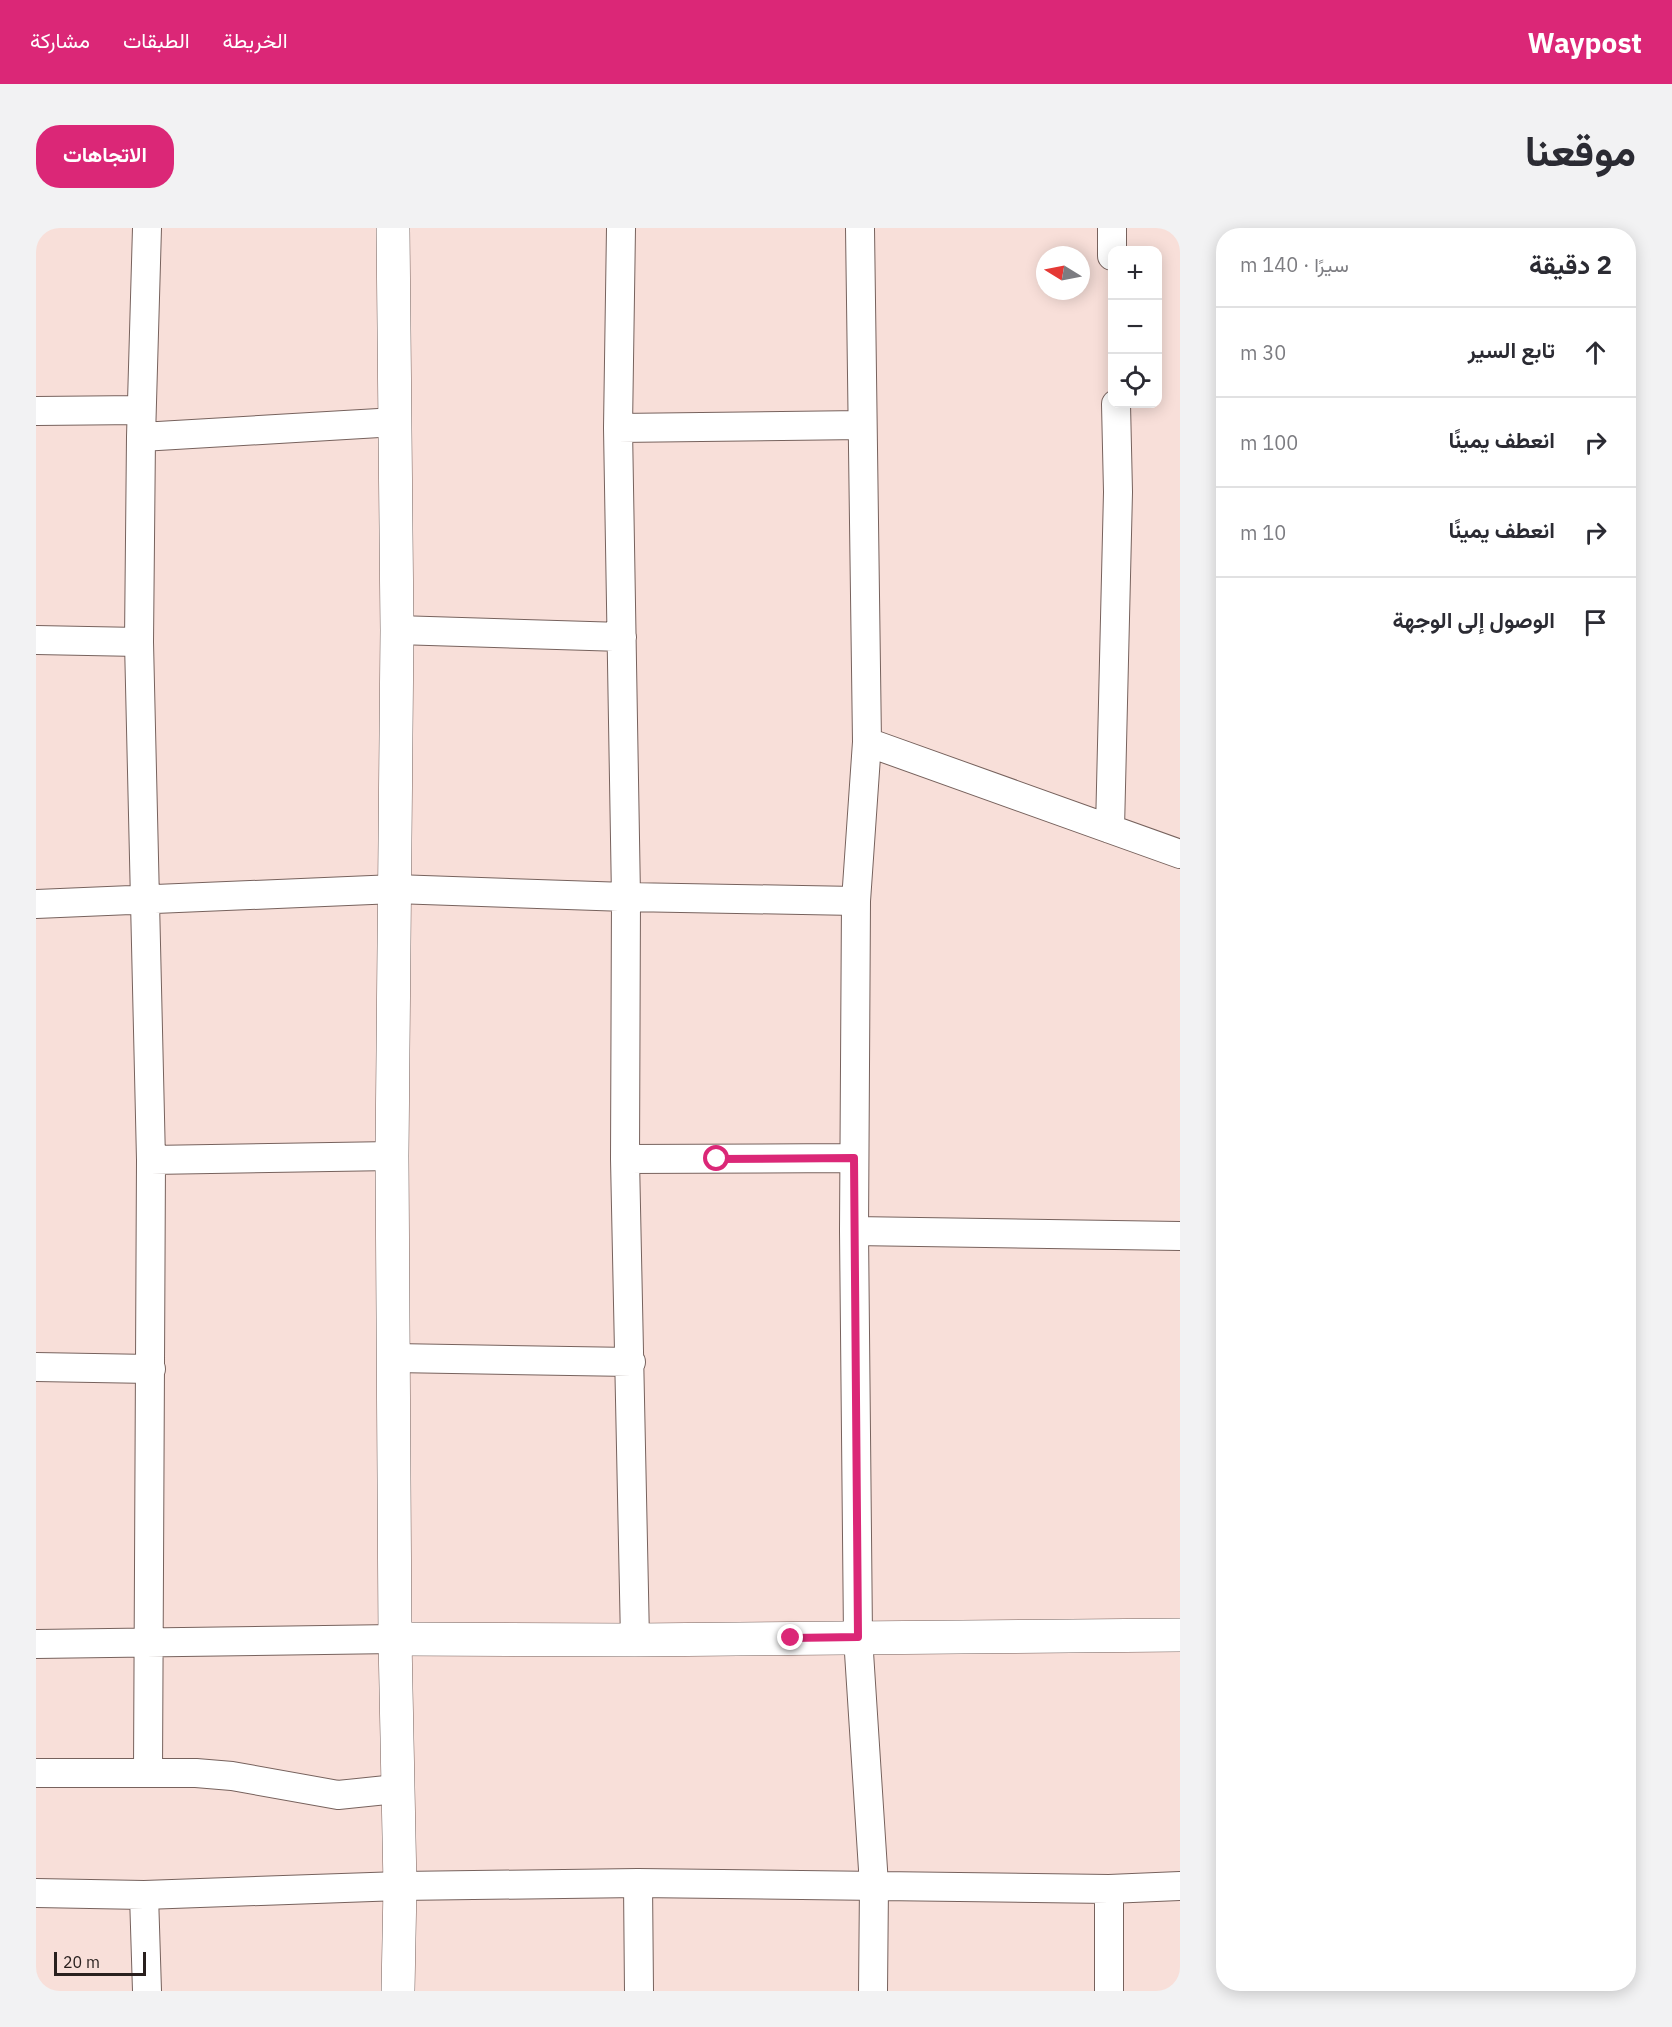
<!DOCTYPE html>
<html lang="ar">
<head>
<meta charset="utf-8">
<style>
	:root { --surface:#fff; --page:#f2f2f3; --text:#2b2b33; --muted:#7c7c81; --line:#e1e1e2; --accent:#db2777 }
	body { margin:0; font-family:"IBM Plex Sans",Vazirmatn,sans-serif; background:var(--page); color:var(--text); direction:rtl }
	.controls { position:absolute; right:18px; top:18px; display:grid; overflow:hidden; border-radius:12px; box-shadow:0 3px 15px #0003 }
	.controls button { width:54px; height:54px; display:grid; place-items:center; padding:0; border:0; border-bottom:2px solid var(--line); background:var(--surface); color:var(--text); font:30px sans-serif }
	.compass { position:absolute; left:1000px; top:18px; width:54px; height:54px; border-radius:50%; background:var(--surface); box-shadow:0 3px 15px #0003; rotate:280deg }
	.scale { position:absolute; left:18px; bottom:15px; width:92px; box-sizing:border-box; padding-left:6px; border:3px solid #29201e; border-top:0; font-size:16px; line-height:21px; white-space:nowrap; color:#29201e; -webkit-text-stroke:4px #f8dfd9; paint-order:stroke }
	.stop { position:absolute; width:18px; height:18px; margin:-14px; border:4px solid #db2777; border-radius:50%; background:#fff }
	.stop.end { background:#db2777; border-color:#fff; box-shadow:0 2px 6px #0008 }
	.list { margin:0; padding:0; list-style:none }
	h2 { display:flex; justify-content:space-between; align-items:center; height:78px; margin:0; padding:0 24px; font-size:26px }
	h2 small { font-size:20px; font-weight:400; color:var(--muted) }
	.list li { display:grid; grid-template-columns:39px 1fr auto; gap:18px; align-items:center; box-sizing:border-box; height:90px; padding:0 24px; border-top:2px solid var(--line) }
	.list b { display:block; font-size:22px; white-space:nowrap }
	.list em { font-size:20px; font-style:normal; color:var(--muted) }
	.icon { flex:none; width:33px; height:33px; fill:none; stroke:currentColor; stroke-width:2; stroke-linecap:round; stroke-linejoin:round }
	.map { position:relative; flex:none; width:1144px; height:1763px; overflow:hidden; direction:ltr; border-radius:24px }
	header { display:flex; align-items:center; gap:36px; box-sizing:border-box; height:84px; padding:0 30px; background:var(--accent); color:#fff }
	header strong { font-size:28px }
	nav { display:flex; gap:33px; margin-inline-start:auto; font-size:21px }
	.intro { display:flex; align-items:center; justify-content:space-between; box-sizing:border-box; height:144px; padding:0 36px }
	h1 { margin:0; font-size:42px }
	.button { padding:15px 27px; border-radius:24px; background:var(--accent); color:#fff; font-size:21px; font-weight:700 }
	main { display:flex; gap:36px; padding:0 36px }
	aside { flex:1; background:var(--surface); border-radius:24px; box-shadow:0 3px 15px #0003 }
	.map>svg:first-child { display:block }
	.lines { fill:none; stroke-linecap:round; stroke-linejoin:round }
	.minor-casing { stroke:#77625d; stroke-width:30 }
	.tertiary-casing { stroke:#77625d; stroke-width:34 }
	.secondary-casing { stroke:#77625d; stroke-width:34 }
	.minor { stroke:#fff; stroke-width:28 }
	.tertiary { stroke:#fff; stroke-width:33 }
	.secondary { stroke:#fff; stroke-width:33 }
	.route { stroke:#db2777; stroke-width:8 }
</style>
</head>
<body>
<header>
<strong>Waypost</strong>
<nav><a>الخريطة</a><a>الطبقات</a><a>مشاركة</a></nav>
</header>
<div class="intro"><h1>موقعنا</h1><a class="button">الاتجاهات</a></div>
<main>
<aside>
<h2>2 دقيقة<small>سيرًا · 140 m</small></h2>
<ul class="list">
<li><svg class="icon" aria-label="ahead" viewBox="0 0 24 24"><path d="M12 20V5M6 11l6-6 6 6"/></svg><div><b>تابع السير</b></div><em>30 m</em></li>
<li><svg class="icon" aria-label="right" viewBox="0 0 24 24"><path d="M7 20v-9h11M14 6l5 5-5 5"/></svg><div><b>انعطف يمينًا</b></div><em>100 m</em></li>
<li><svg class="icon" aria-label="right" viewBox="0 0 24 24"><path d="M7 20v-9h11M14 6l5 5-5 5"/></svg><div><b>انعطف يمينًا</b></div><em>10 m</em></li>
<li><svg class="icon" aria-label="arrive" viewBox="0 0 24 24"><path d="M6 21V4h12l-3 4 3 4H6"/></svg><div><b>الوصول إلى الوجهة</b></div></li>
</ul>
</aside>
<div class="map">
<svg width="1144" height="1763" viewBox="0 0 1144 1763">
	<rect width="100%" height="100%" fill="#f8dfd9"/>
	<g class="lines">
		<g class="minor-casing">
			<path id="minor" d="M111,0L105,209L103,414L115,932L112,1543
				M585,0L582,200L590,669L589,931L599,1412
				M824,0L831,514L820,673L818,1003L822,1409L838,1657L837,1763
				M1076,0V28
				M0,183L105,182
				M582,200L826,197
				M105,209L360,194
				M361,402L586,409
				M0,412L103,414
				M831,514L1144,626
				M1074,601L1082,264L1080,176
				M0,676L359,661L590,669L820,673
				M589,931L817,930
				M115,932L356,928
				M818,1003L1144,1008
				M358,1130L595,1134
				M0,1139L115,1141
				M0,1416L359,1411
				M0,1545H160L196,1548L302,1567L360,1561
				M602,1655L603,1763
				M1073,1661V1763
				M0,1665L108,1667L364,1658L602,1655L1073,1661L1144,1658
				M108,1667L111,1763"/>
		</g>
		<g class="tertiary-casing">
			<path id="tertiary" d="M359,1411L599,1412L1144,1407"/>
		</g>
		<g class="secondary-casing">
			<path id="secondary" d="M357,0L361,402L356,928L359,1411L364,1658L362,1763"/>
		</g>
		<use href="#minor" class="minor"/>
		<use href="#tertiary" class="tertiary"/>
		<use href="#secondary" class="secondary"/>
	</g>
	<g class="lines">
		<path class="route" d="M681,931L818,930L822,1409L755,1410"/>
	</g>
</svg>
<div class="controls">
<button>+</button>
<button>−</button>
<button><svg class="icon" aria-label="locate" viewBox="0 0 24 24"><circle cx="12" cy="12" r="6"/><path d="M12 2v4M12 18v4M2 12h4M18 12h4"/></svg></button>
</div>
<svg class="compass" viewBox="-18 -18 36 36"><path d="M0-13l5 13h-10z" fill="#e53935"/><path d="M0 13l5-13h-10z" fill="#7c7c81"/></svg>
<div class="scale">20 m</div>
<div class="stop" style="left:681px;top:931px"></div>
<div class="stop end" style="left:755px;top:1410px"></div>
</div>
</main>
</body>
</html>
